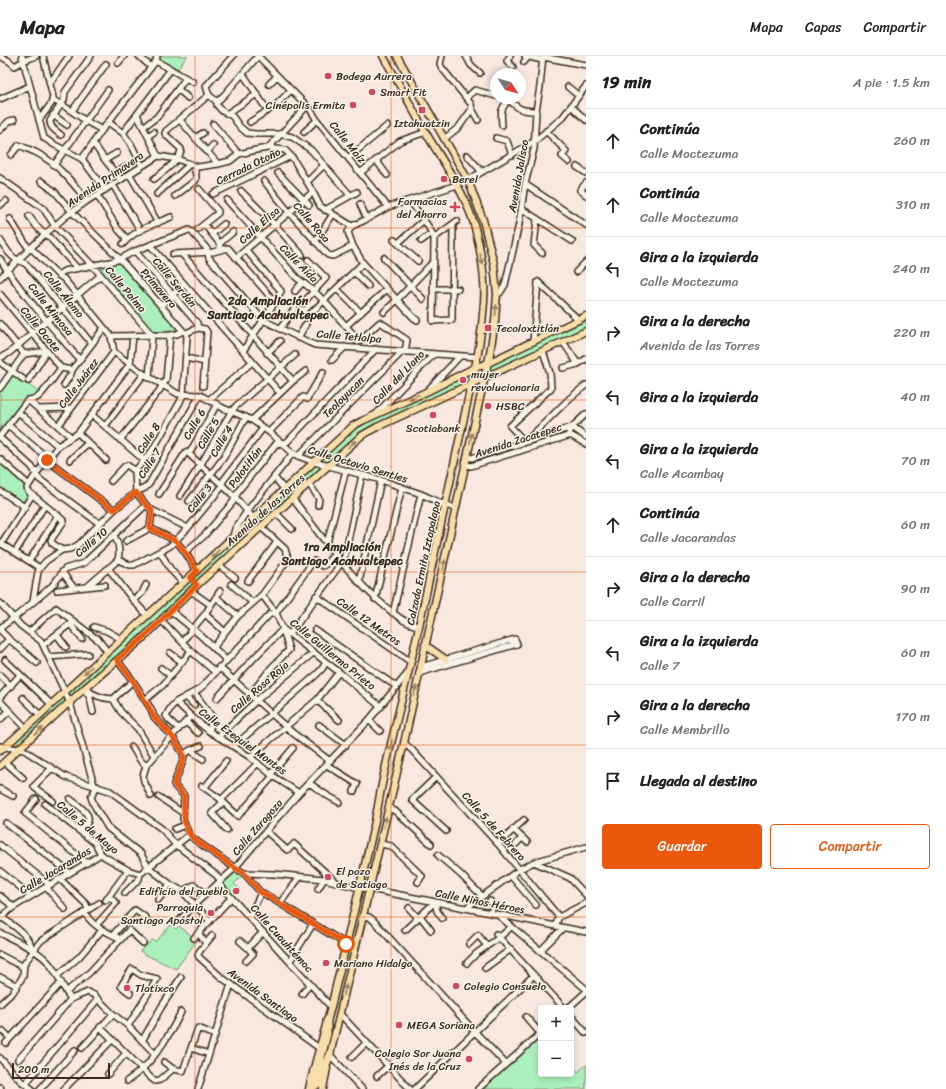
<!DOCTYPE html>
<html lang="es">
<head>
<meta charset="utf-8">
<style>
	:root { --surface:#fff; --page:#f2f2f2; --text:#202124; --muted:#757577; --line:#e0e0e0; --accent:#ea580c }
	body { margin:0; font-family:Sriracha,sans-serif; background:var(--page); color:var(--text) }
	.controls { position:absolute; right:12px; bottom:12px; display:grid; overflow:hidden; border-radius:4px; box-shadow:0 2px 6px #0003 }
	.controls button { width:36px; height:36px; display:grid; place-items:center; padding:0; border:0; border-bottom:1px solid var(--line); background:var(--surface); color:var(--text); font:20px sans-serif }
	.compass { position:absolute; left:490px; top:12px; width:36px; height:36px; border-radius:50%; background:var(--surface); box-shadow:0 2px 6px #0003; rotate:126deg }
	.scale { position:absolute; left:12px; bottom:10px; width:98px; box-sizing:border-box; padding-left:4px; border:2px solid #3b2a1e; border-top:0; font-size:11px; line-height:14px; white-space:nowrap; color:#3b2a1e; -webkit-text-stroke:3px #f7f3e8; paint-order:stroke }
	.stop { position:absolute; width:12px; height:12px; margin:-9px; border:3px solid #ea580c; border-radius:50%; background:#fff }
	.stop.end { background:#ea580c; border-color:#fff; box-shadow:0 1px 4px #0008 }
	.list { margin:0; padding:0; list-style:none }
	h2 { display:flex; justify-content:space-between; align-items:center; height:52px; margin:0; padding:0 16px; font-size:17px }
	h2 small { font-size:13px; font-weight:400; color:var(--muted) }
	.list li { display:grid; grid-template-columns:26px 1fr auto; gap:12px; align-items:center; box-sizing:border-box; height:64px; padding:0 16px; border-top:1px solid var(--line) }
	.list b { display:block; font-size:15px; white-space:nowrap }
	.list p { margin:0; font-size:13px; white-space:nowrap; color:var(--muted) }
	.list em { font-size:13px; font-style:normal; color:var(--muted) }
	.actions { display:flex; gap:8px; padding:12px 16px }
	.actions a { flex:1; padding:9px 0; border:1px solid var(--accent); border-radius:4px; text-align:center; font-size:14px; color:var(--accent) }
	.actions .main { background:var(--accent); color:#fff }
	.icon { flex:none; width:22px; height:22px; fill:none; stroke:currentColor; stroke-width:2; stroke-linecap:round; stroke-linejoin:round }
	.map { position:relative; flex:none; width:586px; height:1033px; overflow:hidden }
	header { display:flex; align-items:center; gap:24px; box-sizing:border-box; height:56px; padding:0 20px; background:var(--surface); border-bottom:1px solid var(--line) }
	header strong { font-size:19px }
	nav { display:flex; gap:22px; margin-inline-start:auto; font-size:14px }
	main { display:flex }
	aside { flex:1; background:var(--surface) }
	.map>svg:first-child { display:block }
	.green { fill:#abf0bc; stroke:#738d6d }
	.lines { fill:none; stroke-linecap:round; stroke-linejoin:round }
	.minor-casing { stroke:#3b2a1e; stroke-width:8 }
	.major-casing { stroke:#3b2a1e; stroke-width:9 }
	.highway-casing { stroke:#3b2a1e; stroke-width:10 }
	.minor { stroke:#f7f3e8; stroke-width:5 }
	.major { stroke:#f8deab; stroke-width:6 }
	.highway { stroke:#f8deab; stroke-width:7 }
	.oneway { fill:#9a8464 }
	.route { stroke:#ea580c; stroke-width:5 }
	.grid { fill:none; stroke:#e8590c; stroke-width:1; stroke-opacity:0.55 }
	.poi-dot { fill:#d1495b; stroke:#f7f3e8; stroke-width:1.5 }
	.labels { text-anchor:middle; stroke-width:3; stroke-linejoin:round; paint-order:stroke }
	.poi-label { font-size:11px; fill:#3b2a1e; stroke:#f7f3e8; text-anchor:start }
	.street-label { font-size:11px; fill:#3b2a1e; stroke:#f7f3e8 }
	.neighbourhood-label { font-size:12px; font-weight:bold; fill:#3b2a1e; stroke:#f7f3e8 }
</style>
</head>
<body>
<header>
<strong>Mapa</strong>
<nav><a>Mapa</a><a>Capas</a><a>Compartir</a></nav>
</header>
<main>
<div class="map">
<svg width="586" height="1033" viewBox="0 0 586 1033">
	<rect width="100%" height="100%" fill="#f8e8df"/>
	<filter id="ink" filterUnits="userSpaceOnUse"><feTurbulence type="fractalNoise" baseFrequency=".025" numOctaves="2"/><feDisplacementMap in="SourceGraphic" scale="8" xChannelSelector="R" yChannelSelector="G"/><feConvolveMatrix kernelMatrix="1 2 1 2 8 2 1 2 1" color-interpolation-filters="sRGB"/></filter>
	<g filter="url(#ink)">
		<path class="green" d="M159,0H187L178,13L158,3Z
			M118,206L179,274L153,276L98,212Z
			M586,265V272L489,318L491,309Z
			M471,316L468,327L363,376L329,407L320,403L359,368Z
			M12,317L40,337L27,342L0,378V335Z
			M0,403L29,429L27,432L32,439L24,450L0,434Z
			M314,408L326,411L197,526L192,522Z
			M189,524L194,530L72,641L68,635Z
			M64,638L68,646L21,689L9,688Z
			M233,815L242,820L234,828L240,833L232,841L221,830Z
			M171,869L176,873L179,870L197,884L176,913L144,898L140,895L152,884L156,885Z
			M541,979V1018H571V1008L578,1016L586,1009V1033H482Z"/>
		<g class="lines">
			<g class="minor-casing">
				<path id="minor" d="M0,0L9,5L15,10L23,5L36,0
					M22,0L44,82L53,88L82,103L105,134
					M139,0L151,11
					M233,0L206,30L209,39L217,46V49L222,55L232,60L240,71L247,77L256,78H280L292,81L311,94L350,139
					M442,0L440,8L442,12L471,48L472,53L459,71L444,83
					M466,0L471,9L480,17
					M510,0L507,5L513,11
					M525,0L542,4
					M543,1L586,9
					M156,5L193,26
					M524,6L528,1
					M118,7L124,0
					M243,18L268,55
					M50,27L69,0
					M269,28L277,20
					M568,31L579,40
					M178,33L188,42
					M466,42L475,34L496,40
					M504,42C510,44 514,49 519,52C524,55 530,55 536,55
					M0,43L30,30
					M52,44L61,48L86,65L102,74
					M217,46L225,38L258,0L310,53L317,64L348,102L388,151
					M278,47L291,34
					M571,50L586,64
					M472,53L478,64
					M72,55L106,8
					M228,57L257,38
					M53,59L67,69
					M137,59L158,100
					M179,63L218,108
					M39,64L51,48L53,41L43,0
					M108,66L123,77L131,88L142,110
					M250,66L272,52
					M213,68L239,98
					M502,69C501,56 500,55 508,44
					M143,71L157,61L186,22
					M0,74L9,65L14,64
					M546,75L566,95L562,100L569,106
					M304,76L317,64
					M123,77L171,13
					M61,79C56,75 50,72 50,65L64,44L65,36L91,0
					M148,80L154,76
					M195,82L203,77
					M496,82L507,85L512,99
					M93,87L105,104L121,124
					M268,92L307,50
					M207,96L213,89
					M11,99L19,89C25,92 31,94 37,97C58,108 73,127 87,145
					M467,99L482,116
					M348,102L387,70
					M82,103L102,74L156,5L157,0
					M105,104L117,97
					M376,104L387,119
					M54,109L108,34
					M577,111L586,117
					M116,117L126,111
					M278,117L309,149
					M360,117L400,85L426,76
					M130,119L158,167
					M0,122L43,152L55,170L92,209L152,279L149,322
					M154,123C163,116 181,104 181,93L166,79L165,77L166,75L209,39
					M468,124L535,85L563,61L586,30
					M41,125L55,136L72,156L120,203L183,275
					M264,125L289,156L328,199L333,200L353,190
					M307,126L324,109
					M586,127L580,134L586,139
					M525,128L586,169
					M113,129L140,174
					M241,135L275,169L302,199
					M157,138L190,108
					M213,138L291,100
					M97,139L118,173L127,183
					M175,140L196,124V120L194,110
					M227,144L297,222L314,235L324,245L359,285
					M410,145C418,156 429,168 434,182L433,265L452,264L453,168
					M360,148L367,163
					M0,149L6,145
					M522,153L572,185
					M325,154L357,136
					M29,160C35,168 40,177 49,181L77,212
					M10,163L27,190L34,195L58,219L64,223L111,280L114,296
					M537,164L534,189L542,197
					M204,168L220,188V194
					M352,170L348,176L353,190L363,207L413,261L417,264
					M352,170L365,164L388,151L457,129
					M198,173L218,157V155L199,133
					M212,178L224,168
					M434,182L457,165
					M0,184L9,197L14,202L26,208L36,220L92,288
					M394,184L418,205
					M421,185L432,177
					M315,186L333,158
					M220,187L233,176
					M398,187L424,164
					M123,188C134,174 155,168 171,161
					M150,189L280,337
					M135,195L197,267L198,272
					M173,198L213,196L228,192L275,246
					M182,198L293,325
					M236,202L313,136
					M384,202L423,243
					M0,203C22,238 52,271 79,303
					M354,216L368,230
					M576,216L586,206
					M58,219L64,215L110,206L120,203L135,195L189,174L192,176L207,193L209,202L217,211L263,264L308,286L315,289L328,290L477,301
					M0,222L44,179L65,161L87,145L158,100L177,103L198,111L218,108L230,105L239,98L256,94L268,92L285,94L292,101L313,136L320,150L352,170
					M538,226L579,264
					M337,233L361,257
					M433,233H458
					M295,235L302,227
					M0,238L61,312L72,314
					M497,238L500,237L505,229L519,168L525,128L534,93L536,55L540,31L543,0
					M303,247L326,222L308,204
					M161,250L184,228
					M384,256L397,244L433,206
					M309,259L363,207
					M0,268L24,298
					M346,270L387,233
					M280,273L295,252
					M111,280L170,279L177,278L183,275L186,277L198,272L205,273L207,276L203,330
					M298,282L306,268
					M358,286L380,266L407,284L405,296
					M533,286L538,226
					M563,286L578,308
					M243,295L275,246L281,235L246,194
					M543,295L550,317L551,332L510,370L525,386L570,342L586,329
					M114,296L144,318L178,338L200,339L223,352L252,364L269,376L293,397L298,400L314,406L381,424L421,438L445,449L456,452
					M267,297L280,285
					M24,298L47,295
					M0,302L9,297L101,219
					M186,302L205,306
					M332,304L345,291
					M0,305L1,307L23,323
					M563,312L578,308L586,303
					M28,325L47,295
					M64,329L71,318L72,314L104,272
					M0,332L24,298
					M428,334L460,300
					M210,343L252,306
					M28,344L71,381
					M39,353L71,352
					M18,356L58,390
					M376,358L434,298
					M92,359L145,405
					M252,364L293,325L306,315
					M8,369L44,399L47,404L114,454
					M58,370L114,296
					M105,370L144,318
					M269,376L303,341L307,343L323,316
					M78,377L106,404
					M0,380L26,346C31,342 34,344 38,341C43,338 56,318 61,312
					M568,380L572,371L586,358
					M0,382L32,411L39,423L100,468
					M120,384L159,335L166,324L170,279
					M189,398L235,441L253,462
					M189,398L217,348
					M298,400L402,296
					M467,401L472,402L535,383L572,371L586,381
					M0,403L29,429
					M70,404L88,387
					M466,409L471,410L568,380H572L586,388
					M274,421L284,433
					M111,425L125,410L127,409L135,415
					M309,428L318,441L319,443L318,449
					M0,435L25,451
					M136,436L135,415L152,395L180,346L183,339L187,281L186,277
					M136,436L146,449L152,454L188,472
					M159,438L186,396L189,398
					M180,440L201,408L231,356L236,350L295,299
					M293,443C322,481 350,522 387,552C397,560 406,568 419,570
					M189,445L211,418L224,401L246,361
					M276,457L292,473
					M150,472L176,485L185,496L197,515
					M150,472L152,454
					M114,480C119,487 120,495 118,504
					M233,480L235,473L247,455L293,397
					M126,485L150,472
					M0,487L40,512
					M327,487L346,414
					M1,488L32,439
					M62,494L52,487L51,484L64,465L28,435L27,432L36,418L58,390L78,377L130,308L133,280
					M15,496L45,449
					M160,496L171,514L183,527
					M185,496L204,480L233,446L239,434L276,388L287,386L376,293
					M118,504L130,509H134L170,490L188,472L221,432L223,425L263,372
					M29,505L58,459
					M219,509L235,522
					M108,512L133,544L147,559
					M62,516L74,532
					M248,525L277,486
					M359,526L381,424
					M231,528L253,547
					M88,530L118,504
					M57,534L105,529
					M191,535L211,549
					M262,539L276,557L283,573L339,616L381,651
					M316,540L411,606
					M216,541L238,560
					M375,543L402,431
					M133,544L142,537L146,529
					M33,545L38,516L40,512L46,505L62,494L70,493L78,489L114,454L136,436L145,432L149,428L200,339
					M0,547L21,570L41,585L70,647L94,729
					M171,555C190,570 209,586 226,604
					M393,557L421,438
					M205,558L225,576
					M161,564L191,595L215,616
					M94,571L107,575L121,583
					M0,572L14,562L44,537L52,530L65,513L84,507L146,449
					M0,574L9,583L37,607
					M315,574L397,631
					M29,576L56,552L98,584
					M290,578L344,503L362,419
					M57,579L66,591
					M97,582L107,595
					M182,586L205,558L220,535
					M43,589L70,568L82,583
					M214,591L225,576L238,560L262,539L288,503L285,493L261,471
					M0,593L9,583
					M170,597L182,606
					M49,601L88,598
					M5,604L51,648
					M117,604L133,625L151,653L154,661L172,680L184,699L183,705L174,728C175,733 182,735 184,740L183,763L189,779L195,784L235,812L244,817L274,818L324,823L359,832L370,833L586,876
					M219,611L293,677L330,705
					M161,612L171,620
					M419,617L517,588L515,583L421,611
					M0,619L11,630
					M85,632C94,640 102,642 113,643L133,625
					M86,635L90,642L93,656
					M194,636L213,662L209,675
					M0,641L20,619
					M186,641L194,649
					M23,642L40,659
					M217,642L254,602L283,573L289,594L271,612L250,639
					M113,643L121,656L138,673L154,700
					M145,644L163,629L191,595
					M317,644L339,664
					M0,645L26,672
					M176,646L191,660L209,675L250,701L273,720L299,737
					M0,664L9,655
					M369,664L380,675
					M186,666L198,677
					M319,669L346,689
					M179,673L169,664L166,660L171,651L176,646L198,634L203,630L267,561L270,558L276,557L312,507L314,505L323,510L325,509L334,498
					M218,681L257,644L313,597
					M404,687L411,693L498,788L559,861L555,870
					M0,690L24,694L66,721L110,735L162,773L175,788L216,819L221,825
					M234,690L316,619L322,613L326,606
					M132,691L140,704L146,710
					M190,694L201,690
					M184,699L190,694L203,703
					M250,701L317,644L339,616
					M5,706L23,722
					M327,709L357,728L354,735
					M52,712L34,730L35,732L53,745
					M271,718L293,692
					M436,721L412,744L446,775
					M309,727L328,740L339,746
					M97,730L91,741L94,749L108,772L141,798L148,811L170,828L182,835L210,865
					M202,730L219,742L238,760L273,720
					M205,731L226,705
					M0,733L13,740
					M151,740L144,725L143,720L146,710L172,680L191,660
					M159,741L183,757
					M36,743L25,757L87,807
					M70,743C76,748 91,757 88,765C87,769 83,772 80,775
					M221,744L258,707
					M223,746L212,757L227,774
					M45,748L95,787L101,798L105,801L128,814L140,818
					M388,752L395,755L431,788
					M6,767L70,817
					M175,773L185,769
					M513,773L527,786
					M266,775L287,794L290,792L294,788L335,825
					M380,788L391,790L422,820L418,826
					M498,788L524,764
					M516,788L522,782
					M0,789L50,829
					M438,799L461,819L482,840
					M534,806L570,822L586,839
					M0,815L31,840
					M244,817L261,837H263L346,888
					M511,820L536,849
					M60,823L86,848L88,854
					M218,827L331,951
					M46,831L65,853
					M318,833L324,823
					M182,835L194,829L206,838
					M125,837L139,823L140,818L189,779
					M0,840L14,851
					M106,844L128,814
					M158,844L170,828
					M490,845L493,849L491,857
					M435,846L437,855L442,862
					M280,847L300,821
					M409,852L418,862
					M466,852L520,813L534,806L586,791
					M84,856C94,872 105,875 121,883L129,874L143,887
					M498,859L586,933
					M0,860C13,870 29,878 33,895
					M363,860L369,861L373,864L475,976L506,1008
					M420,860L431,874
					M249,861L261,837
					M559,861L586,847
					M0,863C8,853 19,848 30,841C53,826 78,813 101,798
					M180,864L195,848L235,812L266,775L299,737L369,664L407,618
					M99,866L116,847L109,840
					M405,874L435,846
					M0,877C14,884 38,894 48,906C58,917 62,931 71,943L88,936L94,939L113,958L128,970L155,998
					M198,877L206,887
					M496,878L564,952
					M113,879L135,854L146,862
					M212,880L199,896L198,899L199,901L221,921L271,957L319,992
					M194,882L231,842
					M240,885L248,892L253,898L246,905
					M469,888L478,879L487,890
					M248,892L263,876
					M540,895L563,872
					M0,899L23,911
					M290,905L313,868
					M467,907L477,897L500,881L511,871
					M485,912L511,893
					M58,919L79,901L102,874
					M0,921L17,930
					M66,936L89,917L121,883
					M302,938L310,928
					M0,948L13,936L17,930L23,920L24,908L39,887L42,884L99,847
					M568,952L586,936
					M340,958L410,1033
					M571,960L586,977
					M526,961L540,977
					M128,970L157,923L141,919L132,913L121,930L130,937
					M100,971L151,1022L155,1025L160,1024L173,1013
					M3,975L10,982
					M142,985L162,950L181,921
					M6,987L61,927
					M82,992L113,958
					M191,992L209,998
					M330,999L362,1033
					M352,1001L366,987
					M0,1002L21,1025L32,1033
					M18,1004L71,943
					M164,1006L173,1013L183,1015L198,972L215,979
					M108,1018L126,997
					M377,1020L388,1010
					M127,1025C132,1021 137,1018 142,1013C156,1001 173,973 181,956
					M25,1028L98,943
					M0,1031L1,1033
					M40,1033L75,994
					M64,1033L112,984
					M198,1033L231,928
					M415,1033L534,919
					M478,1033L541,977"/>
			</g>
			<g class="major-casing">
				<path id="major" d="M425,589L445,603
					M0,695L40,659L129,576L183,527L353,370L362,365L428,335L474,312L488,307L586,260
					M0,710L85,632L142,583L197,529L361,380L377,371L586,275
					M329,1003L404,687L490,297L495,265L497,238L494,208L483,164L468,124L397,0
					M309,1033C315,1005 324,978 331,951C346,889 361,827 375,765C378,751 380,737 383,723C394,672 408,621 419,570L478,297C481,280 483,263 484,246C486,223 480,190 474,168C464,135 443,106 426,77C411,51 398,25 383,0
					M323,1033L327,1012"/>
			</g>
			<g class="highway-casing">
				<path id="highway" d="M318,1029L330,999
					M313,1033L327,978V965"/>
			</g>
			<use href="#minor" class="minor"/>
			<use href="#major" class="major"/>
			<use href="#highway" class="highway"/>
		</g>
		<defs><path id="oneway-solid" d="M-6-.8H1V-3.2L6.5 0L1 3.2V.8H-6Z"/></defs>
		<g class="oneway">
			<use href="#oneway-solid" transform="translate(481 203) rotate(80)"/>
			<use href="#oneway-solid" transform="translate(496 254) rotate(-86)"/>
			<use href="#oneway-solid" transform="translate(414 341) rotate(156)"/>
			<use href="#oneway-solid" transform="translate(471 382) rotate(-78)"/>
			<use href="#oneway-solid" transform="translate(352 388) rotate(-42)"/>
			<use href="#oneway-solid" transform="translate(215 498) rotate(136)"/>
			<use href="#oneway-solid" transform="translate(444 509) rotate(-78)"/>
			<use href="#oneway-solid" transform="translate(88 614) rotate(137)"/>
			<use href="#oneway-solid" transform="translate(415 635) rotate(-78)"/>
			<use href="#oneway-solid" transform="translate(39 675) rotate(-42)"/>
			<use href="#oneway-solid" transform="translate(391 689) rotate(103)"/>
			<use href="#oneway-solid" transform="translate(385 766) rotate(-77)"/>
			<use href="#oneway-solid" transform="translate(345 934) rotate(-76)"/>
		</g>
	</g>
	<g class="lines" filter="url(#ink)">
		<path class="route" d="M47,404L114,454L136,436L146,449L152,454L150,472L176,485L185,496L197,515L190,522L197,529L142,583L117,604L133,625L150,653L154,661L172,680L184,699L183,705L174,728C176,733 181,735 184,740C184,756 181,772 195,784L235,812L244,817L261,837H263L346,888"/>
	</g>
	<path class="grid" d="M195,0V1033M391,0V1033M0,172H586M0,344H586M0,516H586M0,689H586M0,861H586"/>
	<g class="poi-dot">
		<circle cx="328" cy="20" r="4"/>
		<circle cx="372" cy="36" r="4"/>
		<circle cx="353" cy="49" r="4"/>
		<rect x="418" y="50" width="8" height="8" rx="2"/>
		<circle cx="444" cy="123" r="4"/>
		<path d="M453 145h4v4h4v4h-4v4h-4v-4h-4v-4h4z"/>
		<rect x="484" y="268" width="8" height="8" rx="2"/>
		<circle cx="463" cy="324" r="4"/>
		<circle cx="488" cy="350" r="4"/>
		<circle cx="433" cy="359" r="4"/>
		<circle cx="328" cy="821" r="4"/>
		<circle cx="236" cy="835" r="4"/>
		<circle cx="211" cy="857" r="4"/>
		<circle cx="326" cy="907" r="4"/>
		<circle cx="456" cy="930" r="4"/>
		<circle cx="127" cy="932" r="4"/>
		<circle cx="399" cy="969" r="4"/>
		<circle cx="469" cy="1003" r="4"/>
	</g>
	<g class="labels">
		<g class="poi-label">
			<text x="336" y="24">Bodega Aurrera</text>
			<text x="380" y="40">Smart Fit</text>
			<text x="345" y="53" text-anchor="end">Cinépolis Ermita</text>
			<text x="422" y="71" text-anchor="middle">Iztahuatzin</text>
			<text x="452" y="127">Berel</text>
			<text x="447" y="149" text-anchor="end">Farmacias<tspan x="447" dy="13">del Ahorro</tspan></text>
			<text x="496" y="276">Tecoloxtitlán</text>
			<text x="471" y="322">mujer<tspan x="471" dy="13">revolucionaria</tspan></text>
			<text x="496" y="354">HSBC</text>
			<text x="433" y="376" text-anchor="middle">Scotiabank</text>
			<text x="336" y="819">El pozo<tspan x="336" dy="13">de Satiago</tspan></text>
			<text x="228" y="839" text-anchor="end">Edificio del pueblo</text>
			<text x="203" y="855" text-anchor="end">Parroquia<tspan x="203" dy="13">Santiago Apóstol</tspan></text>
			<text x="334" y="911">Mariano Hidalgo</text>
			<text x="464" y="934">Colegio Consuelo</text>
			<text x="135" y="936">Tlatixco</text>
			<text x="407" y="973">MEGA Soriana</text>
			<text x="461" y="1001" text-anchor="end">Colegio Sor Juana<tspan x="461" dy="13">Inés de la Cruz</tspan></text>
		</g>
		<g class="street-label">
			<text transform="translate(348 86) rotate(51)" y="4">Calle Maíz</text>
			<text transform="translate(248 110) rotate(-26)" y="4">Cerrada Otoño</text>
			<text transform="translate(518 120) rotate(-80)" y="4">Avenida Jalisco</text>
			<text transform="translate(105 123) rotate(-34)" y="4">Avenida Primavera</text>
			<text transform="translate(312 166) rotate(49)" y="4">Calle Rosa</text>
			<text transform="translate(259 169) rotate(-41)" y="4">Calle Elisa</text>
			<text transform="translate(299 207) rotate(45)" y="4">Calle Aída</text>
			<text transform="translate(175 226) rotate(50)" y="4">Calle Serdán</text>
			<text transform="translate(159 232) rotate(49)" y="4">Primavera</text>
			<text transform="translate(126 233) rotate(50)" y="4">Calle Palma</text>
			<text transform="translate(64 238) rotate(51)" y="4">Calle Álamo</text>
			<text transform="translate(51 253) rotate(51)" y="4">Calle Mimosa</text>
			<text transform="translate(41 273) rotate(50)" y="4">Calle Ocote</text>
			<text transform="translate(349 280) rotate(5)" y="4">Calle Tetlalpa</text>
			<text transform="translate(398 321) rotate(-46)" y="4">Calle del Llano</text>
			<text transform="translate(78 327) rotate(-53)" y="4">Calle Juárez</text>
			<text transform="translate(343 341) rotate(-45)" y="4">Teoloyucan</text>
			<text transform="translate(194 368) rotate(-60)" y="4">Calle 6</text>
			<text transform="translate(208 377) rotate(-60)" y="4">Calle 5</text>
			<text transform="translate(148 382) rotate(-57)" y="4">Calle 8</text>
			<text transform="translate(518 384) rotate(-18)" y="4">Avenida Zacatepec</text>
			<text transform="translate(221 385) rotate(-59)" y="4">Calle 4</text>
			<text transform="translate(149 407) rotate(-58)" y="4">Calle 7</text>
			<text transform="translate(358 408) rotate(17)" y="4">Calle Octavio Senties</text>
			<text transform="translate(245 411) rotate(-53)" y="4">Polotitlán</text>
			<text transform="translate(199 442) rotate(-51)" y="4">Calle 3</text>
			<text transform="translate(265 454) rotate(-42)" y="4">Avenida de las Torres</text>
			<text transform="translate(91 486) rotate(-40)" y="4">Calle 10</text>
			<text transform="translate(423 507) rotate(-78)" y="4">Calzada Ermita Iztapalapa</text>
			<text transform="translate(369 565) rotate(35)" y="4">Calle 12 Metros</text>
			<text transform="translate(333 598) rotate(39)" y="4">Calle Guillermo Prieto</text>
			<text transform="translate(259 631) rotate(-41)" y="4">Calle Rosa Roja</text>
			<text transform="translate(243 685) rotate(36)" y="4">Calle Ezequiel Montes</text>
			<text transform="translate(494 770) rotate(48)" y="4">Calle 5 de Febrero</text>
			<text transform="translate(88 771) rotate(40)" y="4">Calle 5 de Mayo</text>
			<text transform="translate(257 771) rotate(-49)" y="4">Calle Zaragoza</text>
			<text transform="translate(55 814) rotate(-31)" y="4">Calle Jacarandas</text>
			<text transform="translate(480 845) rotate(11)" y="4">Calle Niños Héroes</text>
			<text transform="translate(282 882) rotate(48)" y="4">Calle Cuauhtémoc</text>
			<text transform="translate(263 939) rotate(36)" y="4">Avenida Santiago</text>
		</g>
		<g class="neighbourhood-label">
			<text x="268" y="249">2da Ampliación<tspan x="268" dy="14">Santiago Acahualtepec</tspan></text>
			<text x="342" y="495">1ra Ampliación<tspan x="342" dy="14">Santiago Acahualtepec</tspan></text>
		</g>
	</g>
</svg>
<div class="controls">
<button>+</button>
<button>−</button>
</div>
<svg class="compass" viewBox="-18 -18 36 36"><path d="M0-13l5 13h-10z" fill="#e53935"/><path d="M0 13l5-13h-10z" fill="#757577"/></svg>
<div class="scale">200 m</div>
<div class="stop" style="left:346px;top:888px"></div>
<div class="stop end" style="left:47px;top:404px"></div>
</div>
<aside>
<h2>19 min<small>A pie · 1.5 km</small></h2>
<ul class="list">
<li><svg class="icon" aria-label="ahead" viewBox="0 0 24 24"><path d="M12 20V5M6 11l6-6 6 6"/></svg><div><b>Continúa</b><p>Calle Moctezuma</p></div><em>260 m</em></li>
<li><svg class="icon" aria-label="ahead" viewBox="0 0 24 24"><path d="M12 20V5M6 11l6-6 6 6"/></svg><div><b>Continúa</b><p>Calle Moctezuma</p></div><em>310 m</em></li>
<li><svg class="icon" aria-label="left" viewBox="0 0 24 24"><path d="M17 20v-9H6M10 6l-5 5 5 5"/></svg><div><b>Gira a la izquierda</b><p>Calle Moctezuma</p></div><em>240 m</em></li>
<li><svg class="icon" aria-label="right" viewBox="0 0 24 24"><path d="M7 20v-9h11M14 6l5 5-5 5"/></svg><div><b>Gira a la derecha</b><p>Avenida de las Torres</p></div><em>220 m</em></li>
<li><svg class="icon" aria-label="left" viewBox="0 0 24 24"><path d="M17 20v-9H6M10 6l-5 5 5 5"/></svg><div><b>Gira a la izquierda</b></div><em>40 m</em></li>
<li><svg class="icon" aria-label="left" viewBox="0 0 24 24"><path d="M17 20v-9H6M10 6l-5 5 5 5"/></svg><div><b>Gira a la izquierda</b><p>Calle Acambay</p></div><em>70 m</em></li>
<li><svg class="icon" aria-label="ahead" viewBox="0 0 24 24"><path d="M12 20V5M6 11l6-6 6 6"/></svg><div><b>Continúa</b><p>Calle Jacarandas</p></div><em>60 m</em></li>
<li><svg class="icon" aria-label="right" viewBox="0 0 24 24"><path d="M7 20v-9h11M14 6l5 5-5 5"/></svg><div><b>Gira a la derecha</b><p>Calle Carril</p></div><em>90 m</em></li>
<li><svg class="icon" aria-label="left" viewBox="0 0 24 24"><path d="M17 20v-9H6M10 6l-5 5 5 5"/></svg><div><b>Gira a la izquierda</b><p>Calle 7</p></div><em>60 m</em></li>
<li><svg class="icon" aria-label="right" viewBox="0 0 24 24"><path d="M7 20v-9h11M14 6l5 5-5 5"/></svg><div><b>Gira a la derecha</b><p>Calle Membrillo</p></div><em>170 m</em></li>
<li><svg class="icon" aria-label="arrive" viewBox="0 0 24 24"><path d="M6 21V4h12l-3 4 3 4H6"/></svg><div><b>Llegada al destino</b></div></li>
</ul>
<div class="actions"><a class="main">Guardar</a><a>Compartir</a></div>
</aside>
</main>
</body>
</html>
